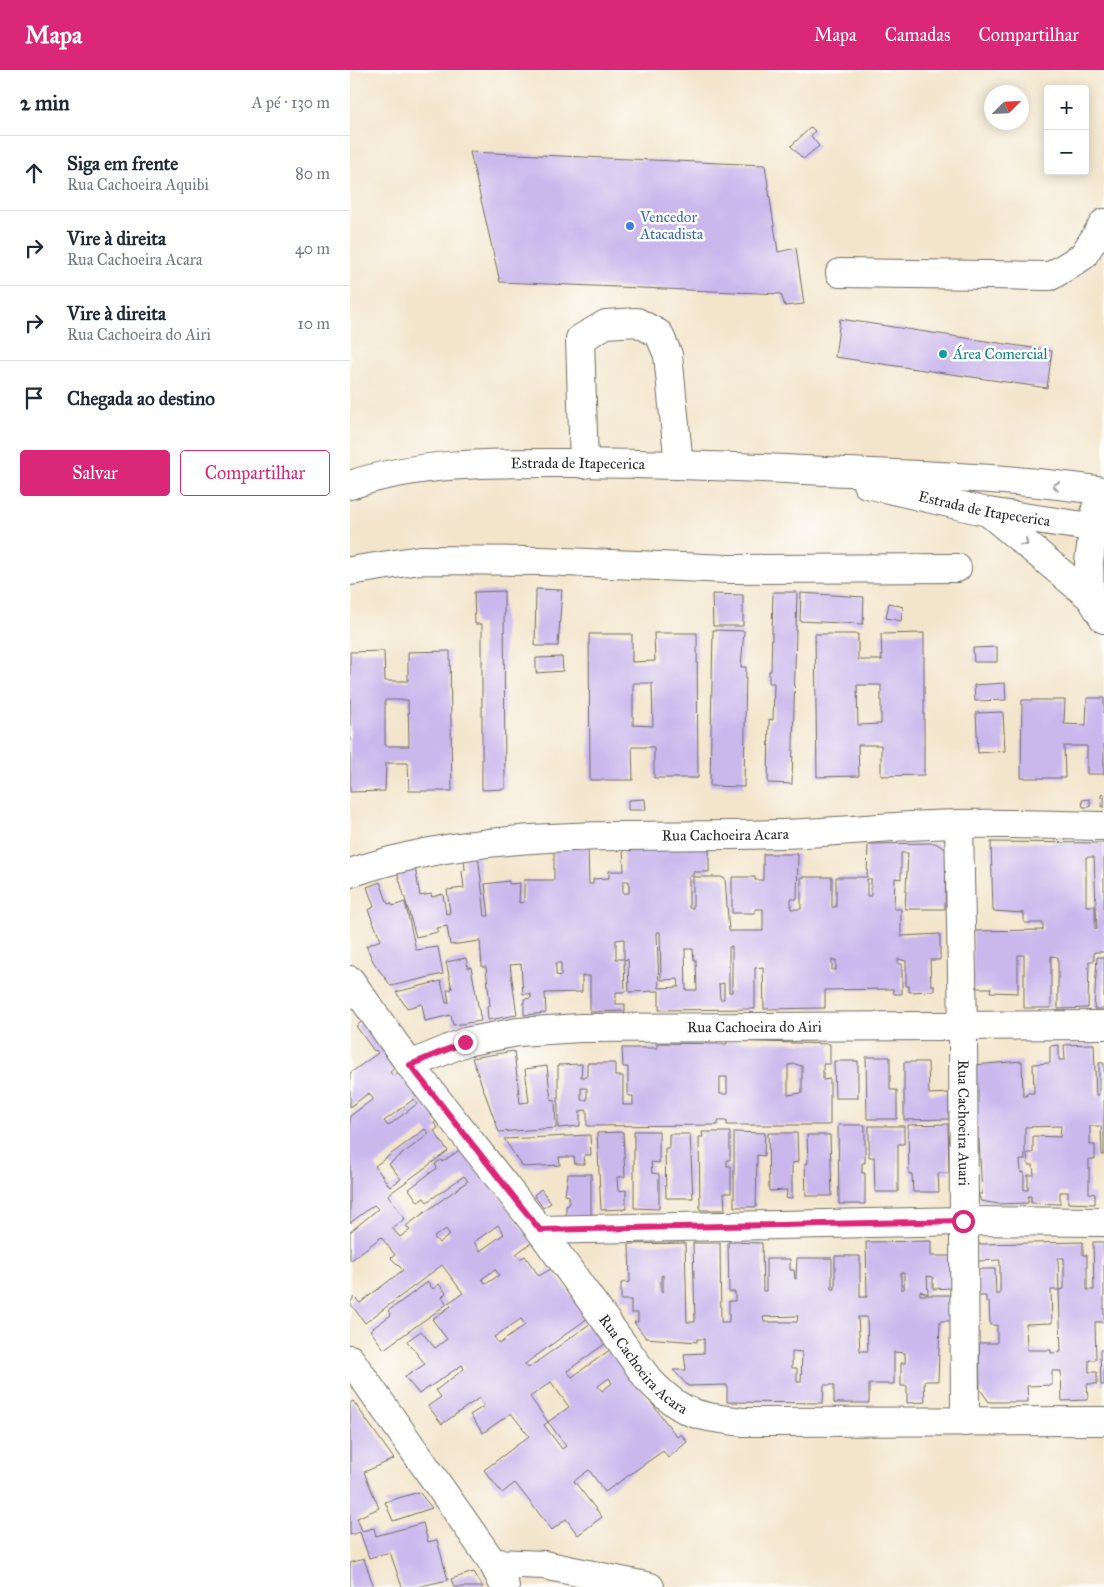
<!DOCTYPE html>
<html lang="pt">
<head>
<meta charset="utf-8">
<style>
	:root { --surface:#fff; --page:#f6f6f7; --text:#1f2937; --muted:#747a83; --line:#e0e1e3; --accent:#db2777 }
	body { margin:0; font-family:"IM FELL Great Primer",serif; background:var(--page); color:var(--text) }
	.controls { position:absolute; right:15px; top:15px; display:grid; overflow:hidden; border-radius:5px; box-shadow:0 2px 12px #0003 }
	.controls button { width:45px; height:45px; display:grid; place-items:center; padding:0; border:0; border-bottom:1px solid var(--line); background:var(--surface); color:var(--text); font:25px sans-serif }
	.compass { position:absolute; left:634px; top:15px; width:45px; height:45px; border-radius:50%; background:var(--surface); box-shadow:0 2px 12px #0003; rotate:66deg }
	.stop { position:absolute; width:15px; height:15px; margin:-11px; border:4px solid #db2777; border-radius:50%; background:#fff }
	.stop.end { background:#db2777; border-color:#fff; box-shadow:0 1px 5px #0008 }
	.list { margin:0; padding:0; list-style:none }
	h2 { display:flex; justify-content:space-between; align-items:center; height:65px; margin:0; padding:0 20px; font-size:21px }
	h2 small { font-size:16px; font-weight:400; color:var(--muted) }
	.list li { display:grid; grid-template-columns:32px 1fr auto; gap:15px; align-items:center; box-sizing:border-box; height:75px; padding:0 20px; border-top:1px solid var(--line) }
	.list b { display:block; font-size:19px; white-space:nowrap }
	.list p { margin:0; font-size:16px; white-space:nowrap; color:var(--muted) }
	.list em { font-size:16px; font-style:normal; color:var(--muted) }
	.actions { display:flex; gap:10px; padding:15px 20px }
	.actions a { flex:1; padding:11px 0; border:1px solid var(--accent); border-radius:5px; text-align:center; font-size:18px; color:var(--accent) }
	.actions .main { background:var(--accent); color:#fff }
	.icon { flex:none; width:28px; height:28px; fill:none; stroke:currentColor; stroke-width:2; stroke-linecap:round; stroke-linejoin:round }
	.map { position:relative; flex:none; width:754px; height:1517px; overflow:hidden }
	header { display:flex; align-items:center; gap:30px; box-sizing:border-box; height:70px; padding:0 25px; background:var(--accent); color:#fff }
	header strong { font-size:24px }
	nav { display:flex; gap:28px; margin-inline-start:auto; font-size:18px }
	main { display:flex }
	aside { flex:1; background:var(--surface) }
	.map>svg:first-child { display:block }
	.building { fill:#cab8ed; fill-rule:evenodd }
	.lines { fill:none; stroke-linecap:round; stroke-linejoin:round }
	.minor-casing { stroke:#716c63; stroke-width:30 }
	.major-casing { stroke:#716c63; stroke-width:30 }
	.minor { stroke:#fff; stroke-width:28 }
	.major { stroke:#fff; stroke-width:28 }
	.oneway { stroke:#a0a0a0 }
	.route { stroke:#db2777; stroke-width:6 }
	.shop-dot { fill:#3f7fe0; stroke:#fdfcf7; stroke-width:2 }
	.culture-dot { fill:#0f9aa8; stroke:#fdfcf7; stroke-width:2 }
	.labels { text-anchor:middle; stroke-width:5; stroke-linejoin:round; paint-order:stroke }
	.shop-label { font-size:15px; fill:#366cbe; stroke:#fdfcf7; text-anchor:start }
	.culture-label { font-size:15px; fill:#0d838f; stroke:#fdfcf7; text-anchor:start }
	.street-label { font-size:15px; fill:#2b2b2b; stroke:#fdfcf7 }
</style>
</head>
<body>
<header>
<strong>Mapa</strong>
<nav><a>Mapa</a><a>Camadas</a><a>Compartilhar</a></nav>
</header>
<main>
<aside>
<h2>2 min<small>A pé · 130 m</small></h2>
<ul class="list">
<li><svg class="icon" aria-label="ahead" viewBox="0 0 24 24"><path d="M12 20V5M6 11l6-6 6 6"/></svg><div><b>Siga em frente</b><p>Rua Cachoeira Aquibi</p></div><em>80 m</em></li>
<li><svg class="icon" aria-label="right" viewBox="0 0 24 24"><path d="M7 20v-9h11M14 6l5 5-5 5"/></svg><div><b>Vire à direita</b><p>Rua Cachoeira Acara</p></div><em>40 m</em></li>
<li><svg class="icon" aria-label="right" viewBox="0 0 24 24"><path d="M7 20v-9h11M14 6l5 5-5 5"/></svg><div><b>Vire à direita</b><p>Rua Cachoeira do Airi</p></div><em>10 m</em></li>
<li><svg class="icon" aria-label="arrive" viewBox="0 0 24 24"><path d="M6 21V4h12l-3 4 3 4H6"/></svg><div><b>Chegada ao destino</b></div></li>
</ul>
<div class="actions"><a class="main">Salvar</a><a>Compartilhar</a></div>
</aside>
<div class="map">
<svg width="754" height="1517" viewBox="0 0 754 1517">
	<rect width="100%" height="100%" fill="#fdfcf7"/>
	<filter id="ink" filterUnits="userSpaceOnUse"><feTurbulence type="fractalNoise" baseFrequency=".02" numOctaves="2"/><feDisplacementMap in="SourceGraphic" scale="10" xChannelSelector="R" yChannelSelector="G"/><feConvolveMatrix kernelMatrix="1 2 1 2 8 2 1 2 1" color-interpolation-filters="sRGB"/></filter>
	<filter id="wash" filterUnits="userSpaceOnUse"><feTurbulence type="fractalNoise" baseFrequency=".0096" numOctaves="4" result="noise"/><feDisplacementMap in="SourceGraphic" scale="20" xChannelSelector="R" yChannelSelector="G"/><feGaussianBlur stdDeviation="1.12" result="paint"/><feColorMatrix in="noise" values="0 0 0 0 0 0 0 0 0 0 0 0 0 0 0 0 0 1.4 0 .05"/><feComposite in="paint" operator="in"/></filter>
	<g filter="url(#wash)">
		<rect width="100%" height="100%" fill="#f3e5cc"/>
		<g id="blocks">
			<path class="building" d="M461,57L465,61L461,66L469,76L453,89L441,76Z
				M120,82L415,95L428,182L446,178L454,234L435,236L431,224L150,212Z
				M490,249L702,281L697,318L485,287Z
				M186,519L212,520L208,576H185Z
				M154,521L155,719L132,720V554H125L124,522Z
				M423,522H447L442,714L418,713L419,649L423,650L424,613H419V601H421Z
				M451,523L514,527L513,554L450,551Z
				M362,524L393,525V556H363Z
				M539,533L553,537L551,551L536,548Z
				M363,560L394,561L391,597H396L394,717L360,716Z
				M304,563H347L348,708H304V677H282L283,710H240L239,564H282V592L305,591ZM283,613H302L303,656L283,655Z
				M574,563V705L531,706V675H508L509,706L467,707L465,564H508V590H532L531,564ZM507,615H531V654L508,655Z
				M647,577V592H624L623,578Z
				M34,581L35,611H58V582L100,581L102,721H59L58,693H36L35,721L0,722V582ZM35,630H58L59,676H35Z
				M212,587L213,601L186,603V588Z
				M655,613L656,630L625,631L624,615Z
				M737,628H754V704H737V676H714L715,708H671L672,630H715L714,654L736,655Z
				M653,642L655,681L628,683L626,643Z
				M754,724V737H752L751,725Z
				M295,729L296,740H278V730Z
				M740,729V737H733L732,730Z
				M641,772L754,773V882H744V891H739L738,938L708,939V887L701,886V938H674V885H668V923L640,922L641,918H623V861L693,860V853H674V843L643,841ZM736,787H744L747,859H745V836H736Z
				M585,773L597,780L599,785L596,786L595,839H555L558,783H551V809L545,808L544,839H551V866L590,864V890H580L581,915H584V921L559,922V916H556V891L548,889V894H552V924H544L543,919L475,920V938L414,939L413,897L405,898V939L309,940V921L279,922L278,889L274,890L275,922H266V934H275V941L240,942V906H232V922L195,923L196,943L174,945V929L181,928V924H173L171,894L160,895L167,945L138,950L137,936H140L136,897H132L130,871L100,875L97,856L86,858L88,862L66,867L47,801L65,797L70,826L81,824L82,827L93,824L96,844L100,843L97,820L114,818L112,801L115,800L114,787L128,784L135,846H139L135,814L159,811V814L170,813L169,833L174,832V810H204V776L238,777L239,814H243V809L259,808V801H274L273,777L359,775V802H343V806H339V838H343V807H371L375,809L379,861H413V839H405V843H382V807H405V810H413V784H448L447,829H441V839H451V807H482V837H486V807H517L518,774ZM517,809H521V826H517ZM273,811H279V823H273ZM307,862H310L311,910L328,909L329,917L309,918ZM274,869V889H266V870ZM382,876V922H379V877ZM335,879H343L344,890H346L347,920H336ZM482,890H486V900H482ZM206,893H211V906L206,905ZM374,913V929H370L369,914Z
				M30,812L38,834L41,833L43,836L55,832L66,880L88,877L93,904L41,916L24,893L16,876L31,870L18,840L24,837L17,817Z
				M747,887H754V939H744Z
				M116,888L118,898L121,897L131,951L103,955L101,945L75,951L72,934L57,938L46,922L91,911L96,933H99L97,920L102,919L96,892Z
				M19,946L52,992L40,1002L43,1006L56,997L92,1047L84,1053L88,1058L84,1061L98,1081L38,1125L55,1149L42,1158L50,1167L60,1160L56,1156L118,1111L114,1106L77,1132L74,1128L68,1132L59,1119L87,1098L85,1094L91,1090L92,1092L114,1077L182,1172L166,1184L170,1189L175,1186L189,1206L201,1199L238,1248L175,1294L178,1298L241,1253L256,1273L217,1301L222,1307L261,1279L327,1367L331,1364L337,1372L318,1388L313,1381L255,1422L239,1400L224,1411L252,1447L228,1465L216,1449L202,1460L165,1413L152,1423L134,1400L179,1366L161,1343L133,1363L120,1345L134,1336L129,1328L92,1354L78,1336L91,1327L86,1320L114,1299L112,1295L69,1324L55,1307L75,1294L57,1271L71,1261L85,1278L97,1269L82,1249L101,1236L98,1233L113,1223L92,1195L15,1253L0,1233L4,1227L10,1233L53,1200L41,1188L45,1185L31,1167L0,1191V1162L28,1139L24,1135L0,1153V1046L23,1029L19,1023L0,1037V1003L28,983L26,980L24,981L6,956ZM64,1029L67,1034L38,1056L34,1051ZM75,1059L79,1064L39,1094L51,1109L40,1117L25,1096ZM148,1155L154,1164L130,1181L124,1172ZM96,1159L100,1165L89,1173L84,1167ZM145,1199L149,1205L136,1214L132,1209ZM171,1249L175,1255L149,1274L144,1267ZM259,1308L262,1313L252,1321L248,1316ZM201,1312L219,1337L198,1352L216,1376L212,1379L194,1355L198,1352L180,1327Z
				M377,971L480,974V994H473V1010L480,1009V1055H377V1051H368V1055L237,1056V1040L230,1041V1056L208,1058V995L232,994L231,1007H237V993H265V1006H273V1035H283V1026H278V997H273L272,978H307V973L377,974ZM445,994L452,996V1023L438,1025V995ZM370,1007H377V1024H370ZM231,1018H237V1030H231Z
				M744,974L746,1025H749V993H754V1085H752L751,1056H740V1075H745V1089H739V1123L745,1124V1134L718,1133V1122H710V1134L681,1133V1126H678V1133L648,1134L631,1131L628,1124H632L629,1069H625L624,995L672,991L673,1026H677L676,1023H684L683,994L700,993V976L709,975V990H715L714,975ZM711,1056L710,1067L683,1066V1083H677L678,1095H683L684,1105H678V1120H674V1102L671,1103L670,1090H675V1057Z
				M164,981L170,1033L179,1032L175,999L197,996L201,1030L205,1029L206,1058L149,1062L122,988Z
				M516,987H540V1020H547V1049H517Z
				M484,991H508V1028H485Z
				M554,992H578L579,1024L599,1023V1049L554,1050Z
				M598,1054L599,1103H588L589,1122H563L562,1104H559L558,1055Z
				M488,1055H515V1093H512V1103H515V1134H489Z
				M519,1056H554V1074H548V1122H525L524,1087H519Z
				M284,1061H309V1093L301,1092L302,1103L309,1104V1139L284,1138Z
				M273,1062L275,1107H267L268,1121L276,1120V1139L251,1140L247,1063Z
				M352,1062H380V1090H377V1096H381V1123H374L375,1140H350L349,1067H353Z
				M384,1062L415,1063L414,1086L407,1085L406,1137H384Z
				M418,1063H447L448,1092L442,1093V1128L436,1129L437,1120L419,1121Z
				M319,1064H340L343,1128H316L315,1078H319Z
				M240,1065L241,1085H234L235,1094H225L224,1087H209L210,1095L173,1097L154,1069Z
				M457,1065H480L482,1126H456L455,1094L458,1093Z
				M218,1104H241V1152H216V1136L219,1135V1126L215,1125Z
				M191,1119L201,1133L193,1138L184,1125Z
				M581,1171V1186H601V1218L583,1219V1207L577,1206L578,1224L570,1221V1225H601V1251H590L588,1311H574L575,1332L557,1333V1316H551V1293H555V1283L544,1282V1314H519V1333H484V1315H474L473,1333L377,1332V1315L338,1316L323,1300H336L334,1284L354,1283V1269H347V1272L296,1268L284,1252H288V1243H281V1230H271V1213L280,1212L279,1174L335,1173L337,1252H345L343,1173H370L371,1252H379V1231H385V1222H379L378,1172L412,1173L413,1221H416V1189H440V1200H444L445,1209H446L447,1188H482V1219H485V1186H510V1227H517L516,1172ZM551,1203H554V1219H551ZM313,1205V1221L311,1222V1206ZM448,1246L447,1252H414L413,1247ZM508,1247H517L518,1281H510ZM442,1281L452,1282L451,1312H447V1298H442Z
				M733,1172V1185H737V1220H744L743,1172H754V1252H745L746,1290H739V1302H747V1314H737L738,1330L712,1331L711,1301H702V1315L677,1316L678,1332H639L630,1319L629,1273H647V1255H640L639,1232H636V1226H628V1199H645L646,1224H650V1190L627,1191V1175L630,1174ZM708,1188H714V1219L709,1220L711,1282L701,1283V1280H677L676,1254L702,1253L701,1220H709Z
				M78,1212L83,1219L89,1214L96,1223L92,1227L97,1234L34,1279L20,1260L41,1245L38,1241Z
				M750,1280H754V1315H751Z
				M3,1331L44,1389L14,1402L29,1438L7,1448L12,1461L24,1458L26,1466L73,1453L78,1472L87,1470L98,1510L66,1517H52L40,1482L19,1488L10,1462L0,1465V1333Z
				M69,1422L82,1438L43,1451L35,1432Z
				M14,1489L24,1517H0V1493Z
				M124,1502L133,1517H104L101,1509Z"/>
		</g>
	</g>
	<g filter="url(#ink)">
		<use href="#blocks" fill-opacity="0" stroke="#716c63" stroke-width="1"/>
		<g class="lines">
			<g class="minor-casing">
				<g id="minor">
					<path d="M490,203L701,206L733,186L754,153"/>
					<path d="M234,394L230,269L256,254L287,252L309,264L318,285L329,395"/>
					<path d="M0,501L70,490L192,491L378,499L607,498"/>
					<path id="s1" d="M609,754L613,956L615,1352"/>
					<path id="s2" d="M0,803C139,755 286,769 430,764C490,762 550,755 609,754C657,753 706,755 754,756"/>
					<path id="s3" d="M0,910L60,995L190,1160L298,1309C332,1345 345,1346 393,1352L754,1351"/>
					<path id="s4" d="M60,995L115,972L168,962L230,958L754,955"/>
					<path d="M190,1160L613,1151L754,1152"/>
					<path d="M0,1289L143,1493L155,1517"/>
					<path d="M143,1493L194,1495L300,1517"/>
				</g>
			</g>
			<g class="major-casing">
				<g id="major">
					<path id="s5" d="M517,414L638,442L754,459"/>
					<path id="s6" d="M0,415C72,391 151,393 226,393C302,394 378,396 454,400C554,405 655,406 754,421"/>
					<path d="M746,438L739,492L740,527L754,549"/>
					<path d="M638,442L740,527"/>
				</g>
			</g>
			<use href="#minor" class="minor"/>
			<use href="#major" class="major"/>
		</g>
		<defs><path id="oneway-chevron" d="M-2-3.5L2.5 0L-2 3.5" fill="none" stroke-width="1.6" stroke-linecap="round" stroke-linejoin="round" transform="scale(1.25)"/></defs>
		<g class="oneway">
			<use href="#oneway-chevron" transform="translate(706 416) rotate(-174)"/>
			<use href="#oneway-chevron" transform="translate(675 473) rotate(40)"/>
		</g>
	</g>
	<g class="lines" filter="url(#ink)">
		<path class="route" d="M115,972L60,995L190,1160L613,1151"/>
	</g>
	<circle class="shop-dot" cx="280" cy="156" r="5"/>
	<circle class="culture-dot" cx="593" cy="284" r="5"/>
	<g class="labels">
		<g class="shop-label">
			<text x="290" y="152">Vencedor<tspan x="290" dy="17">Atacadista</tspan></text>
		</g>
		<g class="culture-label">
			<text x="603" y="289">Área Comercial</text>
		</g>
		<g class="street-label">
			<text dy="5" stroke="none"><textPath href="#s6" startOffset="230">Estrada de Itapecerica</textPath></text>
			<text dy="5" stroke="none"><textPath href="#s5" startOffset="120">Estrada de Itapecerica</textPath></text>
			<text dy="5" stroke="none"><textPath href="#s2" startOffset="379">Rua Cachoeira Acara</textPath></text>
			<text dy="5" stroke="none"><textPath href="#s4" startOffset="350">Rua Cachoeira do Airi</textPath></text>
			<text dy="5" stroke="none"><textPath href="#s1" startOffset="299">Rua Cachoeira Auari</textPath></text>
			<text dy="5" stroke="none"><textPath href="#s3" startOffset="484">Rua Cachoeira Acara</textPath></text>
		</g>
	</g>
</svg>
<div class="controls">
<button>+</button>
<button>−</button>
</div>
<svg class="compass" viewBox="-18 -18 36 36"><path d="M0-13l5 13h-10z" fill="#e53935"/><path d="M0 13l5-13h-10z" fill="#747a83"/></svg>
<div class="stop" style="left:613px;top:1151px"></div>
<div class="stop end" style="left:115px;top:972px"></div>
</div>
</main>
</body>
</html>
